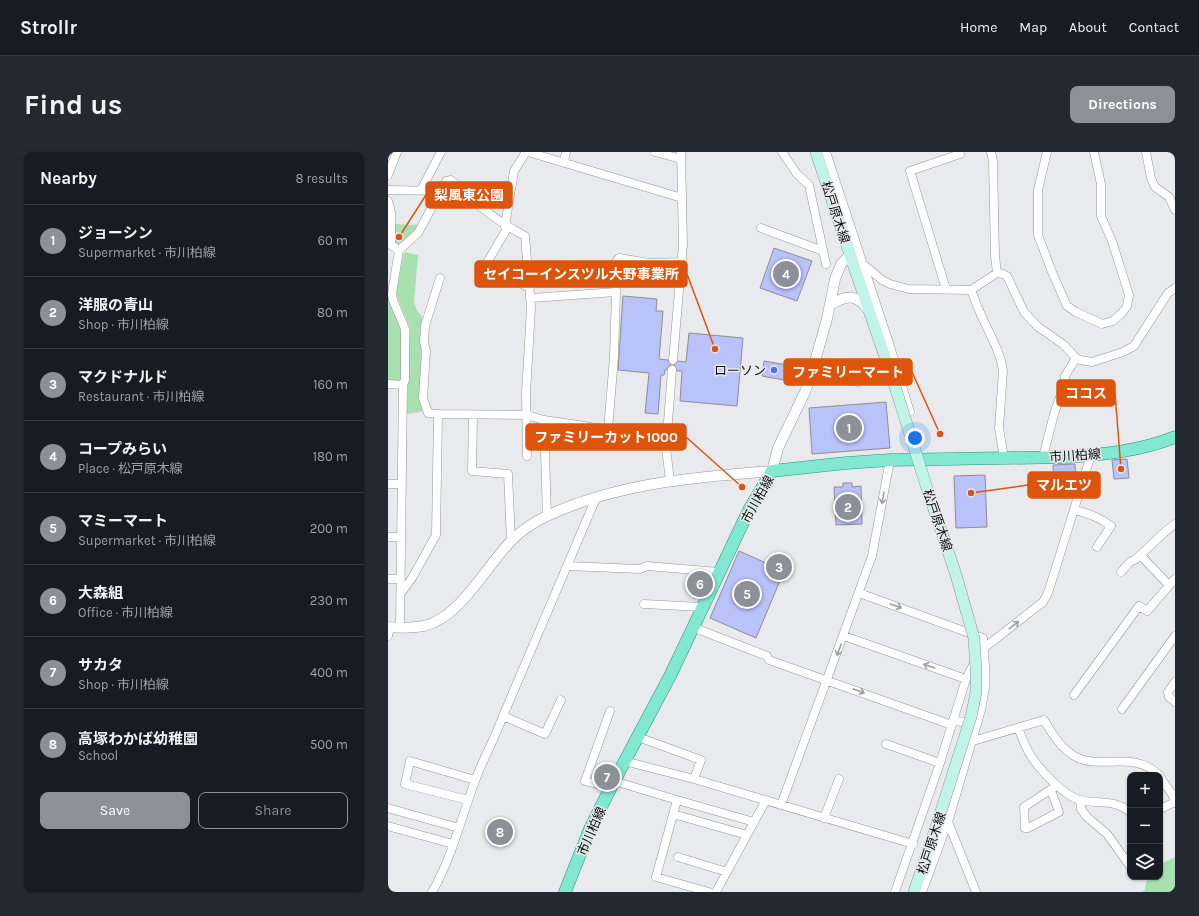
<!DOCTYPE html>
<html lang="en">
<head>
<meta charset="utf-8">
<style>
	:root { --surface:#171b24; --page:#242831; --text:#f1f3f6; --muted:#9ea1a6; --line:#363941; --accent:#8c9099 }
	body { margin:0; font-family:Karla,"Noto Sans JP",sans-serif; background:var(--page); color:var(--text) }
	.controls { position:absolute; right:12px; bottom:12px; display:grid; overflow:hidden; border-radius:8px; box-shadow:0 1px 3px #0004 }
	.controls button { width:36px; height:36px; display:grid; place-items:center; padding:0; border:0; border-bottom:1px solid var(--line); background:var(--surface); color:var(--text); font:20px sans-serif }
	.you { position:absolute; left:527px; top:286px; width:14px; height:14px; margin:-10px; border:3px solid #fff; border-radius:50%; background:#1a73e8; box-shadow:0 0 0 6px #1a73e833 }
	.badge { display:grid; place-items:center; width:26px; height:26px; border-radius:50%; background:var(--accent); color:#fff; font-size:13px; font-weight:700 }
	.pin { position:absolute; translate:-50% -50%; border:2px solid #fff; box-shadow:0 1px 4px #0006 }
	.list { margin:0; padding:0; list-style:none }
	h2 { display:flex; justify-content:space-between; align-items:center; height:52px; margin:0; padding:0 16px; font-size:17px }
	h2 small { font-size:13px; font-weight:400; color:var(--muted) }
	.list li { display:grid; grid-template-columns:26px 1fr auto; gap:12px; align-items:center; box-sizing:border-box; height:72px; padding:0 16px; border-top:1px solid var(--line) }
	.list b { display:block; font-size:15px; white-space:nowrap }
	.list p { margin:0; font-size:13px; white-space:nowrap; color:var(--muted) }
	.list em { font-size:13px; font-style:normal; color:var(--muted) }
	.actions { display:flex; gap:8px; padding:12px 16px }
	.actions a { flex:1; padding:9px 0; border:1px solid var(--accent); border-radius:8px; text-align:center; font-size:14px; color:var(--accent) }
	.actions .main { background:var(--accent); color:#fff }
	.icon { flex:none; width:22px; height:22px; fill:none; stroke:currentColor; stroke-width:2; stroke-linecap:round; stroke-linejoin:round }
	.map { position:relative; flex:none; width:787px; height:740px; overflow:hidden; border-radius:8px }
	header { display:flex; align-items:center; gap:24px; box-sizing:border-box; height:56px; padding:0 20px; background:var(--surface); border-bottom:1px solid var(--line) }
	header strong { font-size:19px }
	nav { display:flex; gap:22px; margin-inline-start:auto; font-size:14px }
	.intro { display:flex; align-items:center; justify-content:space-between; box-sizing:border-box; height:96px; padding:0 24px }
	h1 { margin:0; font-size:28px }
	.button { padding:10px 18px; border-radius:8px; background:var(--accent); color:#fff; font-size:14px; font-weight:700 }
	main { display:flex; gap:24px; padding:0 24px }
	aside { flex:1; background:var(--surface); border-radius:8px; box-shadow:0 1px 3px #0004 }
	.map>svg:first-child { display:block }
	.green { fill:#a9e0b0 }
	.building { fill:#bac2fa; stroke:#8e8e91 }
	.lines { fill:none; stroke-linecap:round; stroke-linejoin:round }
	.minor-casing { stroke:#959698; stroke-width:9 }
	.tertiary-casing { stroke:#959698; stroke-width:11 }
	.secondary-casing { stroke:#959698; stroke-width:12 }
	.primary-casing { stroke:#23927b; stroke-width:13 }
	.minor { stroke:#fff; stroke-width:8 }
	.tertiary { stroke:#fff; stroke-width:10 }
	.secondary { stroke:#c0f4e8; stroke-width:11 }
	.primary { stroke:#82e8d2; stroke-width:12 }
	.secondary-bridge-casing { stroke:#959698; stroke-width:12; stroke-linecap:butt }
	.secondary-bridge { stroke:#c0f4e8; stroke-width:11 }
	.oneway { stroke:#9f9f9f }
	.poi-dot { fill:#5670e6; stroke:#e9eaed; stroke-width:1.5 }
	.labels { text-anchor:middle; stroke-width:3; stroke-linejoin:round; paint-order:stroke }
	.street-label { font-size:13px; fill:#0f0f10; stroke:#e9eaed }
	.poi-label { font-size:13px; fill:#0f0f10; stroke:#e9eaed; text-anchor:end }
	.leader { fill:none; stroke:#dd550c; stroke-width:1.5 }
	.callout-dot { fill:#dd550c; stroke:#e9eaed; stroke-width:1.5 }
	.callout { fill:#dd550c; stroke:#dd550c; stroke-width:1.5 }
	.callout-label { font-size:14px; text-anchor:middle; font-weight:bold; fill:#fff }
</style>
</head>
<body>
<header>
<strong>Strollr</strong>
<nav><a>Home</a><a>Map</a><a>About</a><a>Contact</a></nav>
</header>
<div class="intro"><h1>Find us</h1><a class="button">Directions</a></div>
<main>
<aside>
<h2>Nearby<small>8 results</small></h2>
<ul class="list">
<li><span class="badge">1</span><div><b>ジョーシン</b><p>Supermarket · 市川柏線</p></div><em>60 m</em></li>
<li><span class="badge">2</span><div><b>洋服の青山</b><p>Shop · 市川柏線</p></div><em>80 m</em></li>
<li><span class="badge">3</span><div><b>マクドナルド</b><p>Restaurant · 市川柏線</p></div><em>160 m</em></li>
<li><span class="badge">4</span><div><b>コープみらい</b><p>Place · 松戸原木線</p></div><em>180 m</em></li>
<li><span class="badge">5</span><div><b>マミーマート</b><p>Supermarket · 市川柏線</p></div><em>200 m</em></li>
<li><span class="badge">6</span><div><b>大森組</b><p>Office · 市川柏線</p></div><em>230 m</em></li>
<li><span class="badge">7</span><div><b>サカタ</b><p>Shop · 市川柏線</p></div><em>400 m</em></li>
<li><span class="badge">8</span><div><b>高塚わかば幼稚園</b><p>School</p></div><em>500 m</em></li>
</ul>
<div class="actions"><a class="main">Save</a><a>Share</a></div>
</aside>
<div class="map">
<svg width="787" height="740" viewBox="0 0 787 740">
	<rect width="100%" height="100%" fill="#e9eaed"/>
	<path class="green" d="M4,72L32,73L11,96L5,92Z
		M16,100L30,103L26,151L29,159L34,164L33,197L35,257L33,260L19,262L22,176L8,142Z
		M0,140C1,153 9,163 12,176C15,188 13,213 13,226L11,229H0Z
		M787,705V740H753L757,738L758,730L763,725H772V712Z"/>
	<path class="building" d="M386,96L424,109L409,149L372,136Z
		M235,144L269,147L268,159H275L271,207L280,208L283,213L280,215L278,218H277L276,223H273L270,262L257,261L261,221L230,218Z
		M301,181L355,186L349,254L292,249L294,219H289L286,213L290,209L298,210Z
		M376,209L399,213L396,228L374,224Z
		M498,250L502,296L424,302L421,256Z
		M739,307L741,326L726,327L724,308Z
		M687,312L688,332L666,334L665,313Z
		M597,323L599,375L568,376L566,324Z
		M455,331H464V335L473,334L474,372L448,373L446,335H455Z
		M351,399L396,419L368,486L322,466Z
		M305,426L320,427L315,438L303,436Z"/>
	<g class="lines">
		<g class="minor-casing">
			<path id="minor" d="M140,0L294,46
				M267,0L293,7
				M394,0L409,22L421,33L438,112
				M438,0L500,188L522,260
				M603,0L605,9L607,104L609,121
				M659,0L650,38V83L664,120L679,154L688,160L714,172L725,169L734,161L739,154L741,143L724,89L713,64V32L706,0
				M758,0L763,26L767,35L781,45L787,58
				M176,10L178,0
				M0,23L9,0
				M0,38L53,39
				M33,38L53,0
				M0,49L3,60V93L11,98L4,142L5,148L17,177V228L15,233L12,475
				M117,74L126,19L138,0
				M120,75L97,114L142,136
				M373,76L435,99
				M11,98L30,81L58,29L63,28C88,51 106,68 137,84L143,156L138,241L139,304
				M475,112L494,128L502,132L521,137L583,138L609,121L615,122L619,124L636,160L649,174L676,193L688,206L692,208L704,210L735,200L746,194L780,141L787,136
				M558,137L522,19L572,2
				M583,138C586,145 588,152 591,158C599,178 612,197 615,219L611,276L616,306
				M228,140L226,112L231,106L261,111L294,110
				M143,146L228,140L226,205L220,278
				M285,208L295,93L293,0
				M423,223L471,230
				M0,232L15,233
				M50,262L40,261L35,246L38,199L36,190L37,174L52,126
				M85,263L84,319L120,322L123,389
				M156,268L159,364
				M655,305L666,262L677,231V224L688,206
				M282,329L276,279L280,270L284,218
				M0,332H14
				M686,358C701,361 711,365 723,374L709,395
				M0,385H13
				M752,403L781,433
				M179,414L252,417L259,414L331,420
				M733,420L742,410L748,407L779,378L787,372
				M0,427H13
				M13,441L24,426L48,383L50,262L139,263L156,268L190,273L220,278L236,280L276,279
				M471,441L595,486L597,514V536L593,558L560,670L534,740
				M256,452L314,455
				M304,475L379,504L381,508L564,573
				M0,484L2,475
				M456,484L578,527
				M787,530L780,540L781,545L787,550
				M686,543L751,454L759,459L787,427
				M734,557L787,484
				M222,559L197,629L223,635
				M115,564L157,582L173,548
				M565,569L587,571
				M630,576C634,585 637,595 643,604C652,618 676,644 692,648C711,653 724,646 742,660
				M250,585L313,608L306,627
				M585,589L656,568C664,581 673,597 688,605C713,618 746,598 771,623
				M498,592L552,611
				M236,609L306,627L525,692
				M772,625L784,642L787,651
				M226,629L289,648L268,725L321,740
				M663,638L671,660L640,676H637L636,655L668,634
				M80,648L17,632L22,609L87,628
				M289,648L366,670
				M692,648L693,657L699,665L719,682L742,714
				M393,653L484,404L502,308
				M0,656L71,676
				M772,657L787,650
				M285,662L359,683
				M436,666L451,627
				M560,670L588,740
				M0,674L65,692
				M290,705L339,720
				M44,740C64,706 73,666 87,629C95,607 107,586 115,564L208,346
				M328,740L378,648
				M507,740L552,611L578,527L588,507L596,496L655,450L660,441L703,303"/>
		</g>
		<g class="tertiary-casing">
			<path id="tertiary" d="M442,153C458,143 469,141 481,159
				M0,475C11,476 25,476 36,474C72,466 99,413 124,388C134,378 146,370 159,364C229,331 308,325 384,319L390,296L417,240L423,223L439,167L447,127L453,112L462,103"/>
		</g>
		<g class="secondary-casing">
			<path id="secondary" d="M428,0L462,103L505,228
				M526,740L547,678"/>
		</g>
		<g class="primary-casing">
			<path id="primary" d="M177,740L202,677L223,635L282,524L361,358L384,319L458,311L502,308L680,305C716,302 753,299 787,285"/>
		</g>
		<use href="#minor" class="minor"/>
		<use href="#tertiary" class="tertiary"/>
		<use href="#secondary" class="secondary"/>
		<use href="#primary" class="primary"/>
		<g class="secondary-bridge-casing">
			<path id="secondary-bridge" d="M505,228L537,330L568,423L586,486L588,517V541L583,565L547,678"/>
		</g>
		<use href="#secondary-bridge" class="secondary-bridge"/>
	</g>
	<defs><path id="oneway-shaft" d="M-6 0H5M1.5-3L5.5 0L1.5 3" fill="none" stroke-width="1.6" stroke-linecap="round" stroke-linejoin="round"/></defs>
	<g class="oneway">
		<use href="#oneway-shaft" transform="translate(495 346) rotate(100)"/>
		<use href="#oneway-shaft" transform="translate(508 454) rotate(20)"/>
		<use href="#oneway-shaft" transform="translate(626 473) rotate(-38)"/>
		<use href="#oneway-shaft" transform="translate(451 498) rotate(110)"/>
		<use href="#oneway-shaft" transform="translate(541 514) rotate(-161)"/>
		<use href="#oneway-shaft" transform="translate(471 539) rotate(20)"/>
	</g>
	<circle class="poi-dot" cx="386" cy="218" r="4"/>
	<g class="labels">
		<g class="street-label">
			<text transform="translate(448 60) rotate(72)" y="5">松戸原木線</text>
			<text transform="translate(687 303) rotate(-4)" y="5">市川柏線</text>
			<text transform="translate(369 347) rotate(-61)" y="5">市川柏線</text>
			<text transform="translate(550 368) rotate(71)" y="5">松戸原木線</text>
			<text transform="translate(203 679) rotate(-66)" y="5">市川柏線</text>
			<text transform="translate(543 691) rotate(-72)" y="5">松戸原木線</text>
		</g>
		<g class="poi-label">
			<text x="378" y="223">ローソン</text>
		</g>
	</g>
	<path class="leader" d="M11 85L38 43M327 197L299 122M552 282L524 220M733 317L727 241M354 335L298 285M583 341L640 333"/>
	<g class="callout-dot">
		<circle cx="11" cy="85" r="4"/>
		<circle cx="327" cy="197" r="4"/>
		<circle cx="552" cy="282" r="4"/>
		<circle cx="733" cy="317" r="4"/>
		<circle cx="354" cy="335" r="4"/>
		<circle cx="583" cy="341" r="4"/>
	</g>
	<g class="callout">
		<rect x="38" y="30" width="86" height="26" rx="4"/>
		<rect x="87" y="109" width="212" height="26" rx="4"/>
		<rect x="396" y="207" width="128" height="26" rx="4"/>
		<rect x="669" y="228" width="58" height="26" rx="4"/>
		<rect x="138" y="272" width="160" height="26" rx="4"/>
		<rect x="640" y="320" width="72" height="26" rx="4"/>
	</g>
	<g class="callout-label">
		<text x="81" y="48">梨風東公園</text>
		<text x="193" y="127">セイコーインスツル大野事業所</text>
		<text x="460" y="225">ファミリーマート</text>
		<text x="698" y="246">ココス</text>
		<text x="218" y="290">ファミリーカット1000</text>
		<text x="676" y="338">マルエツ</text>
	</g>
</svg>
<div class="controls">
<button>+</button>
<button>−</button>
<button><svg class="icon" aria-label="layers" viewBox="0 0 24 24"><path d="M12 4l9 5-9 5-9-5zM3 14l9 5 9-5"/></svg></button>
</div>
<div class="you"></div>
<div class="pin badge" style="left:461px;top:276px">1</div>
<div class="pin badge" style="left:460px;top:355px">2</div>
<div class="pin badge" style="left:391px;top:415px">3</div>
<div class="pin badge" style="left:398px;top:122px">4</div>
<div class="pin badge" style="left:359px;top:442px">5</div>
<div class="pin badge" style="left:312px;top:432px">6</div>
<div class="pin badge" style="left:219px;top:625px">7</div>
<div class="pin badge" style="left:112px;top:680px">8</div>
</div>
</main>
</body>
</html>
